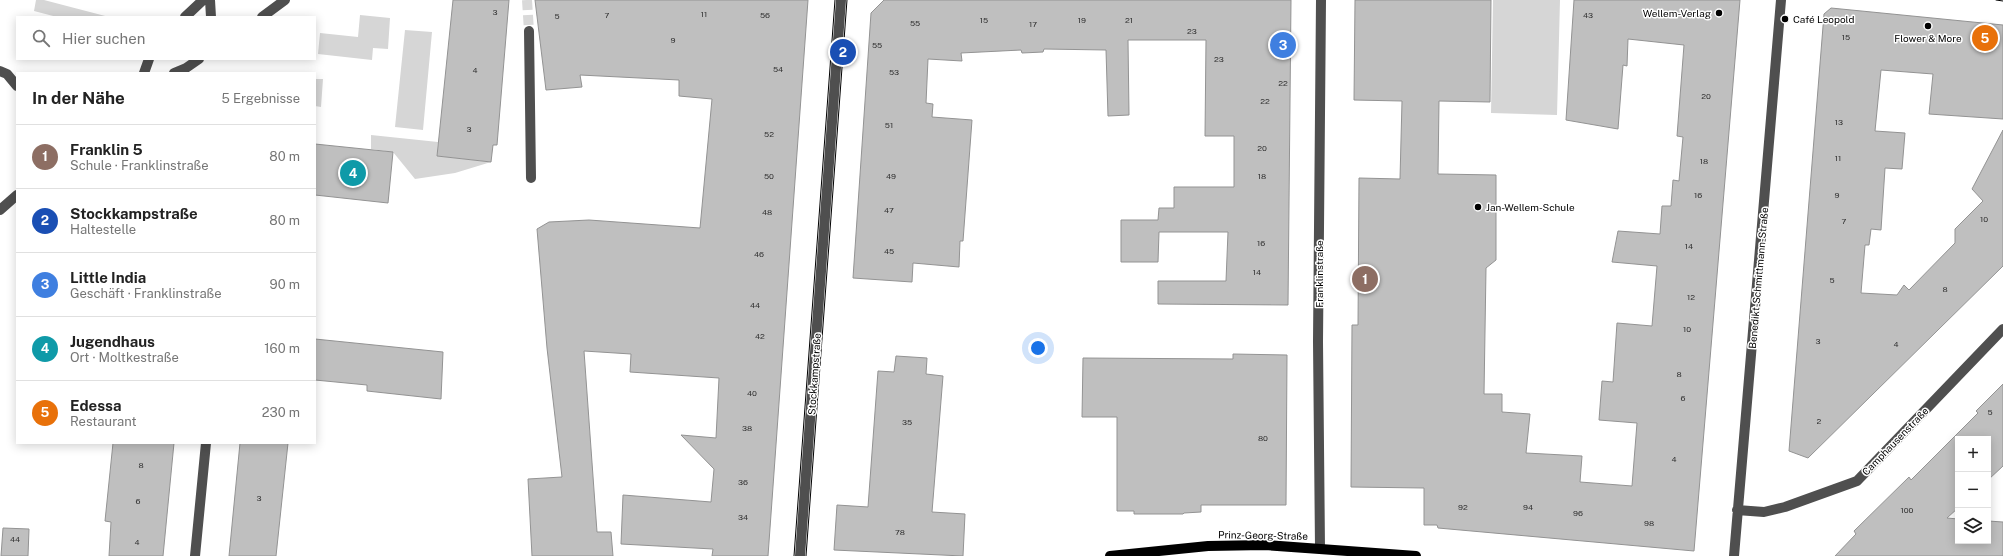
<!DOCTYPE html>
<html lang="de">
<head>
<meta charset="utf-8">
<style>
	:root { --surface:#fff; --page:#f2f2f2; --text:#222; --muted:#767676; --line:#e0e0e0; --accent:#0b8043 }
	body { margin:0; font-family:"Public Sans",sans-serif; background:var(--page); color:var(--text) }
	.controls { position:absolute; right:12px; bottom:12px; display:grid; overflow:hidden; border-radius:0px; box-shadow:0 2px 10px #0003 }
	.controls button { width:36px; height:36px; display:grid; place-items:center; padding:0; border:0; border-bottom:1px solid var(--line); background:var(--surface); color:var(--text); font:20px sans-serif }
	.you { position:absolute; left:1038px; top:348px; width:14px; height:14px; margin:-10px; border:3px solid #fff; border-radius:50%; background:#1a73e8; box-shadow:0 0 0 6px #1a73e833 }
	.badge { display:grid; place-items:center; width:26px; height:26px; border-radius:50%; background:var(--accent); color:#fff; font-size:13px; font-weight:700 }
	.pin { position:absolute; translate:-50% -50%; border:2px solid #fff; box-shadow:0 1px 4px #0006 }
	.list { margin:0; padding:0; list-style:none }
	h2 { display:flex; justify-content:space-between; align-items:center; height:52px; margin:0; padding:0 16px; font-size:17px }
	h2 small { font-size:13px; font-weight:400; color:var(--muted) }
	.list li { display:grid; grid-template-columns:26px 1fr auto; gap:12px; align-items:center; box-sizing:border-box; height:64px; padding:0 16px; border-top:1px solid var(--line) }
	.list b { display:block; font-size:15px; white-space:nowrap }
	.list p { margin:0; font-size:13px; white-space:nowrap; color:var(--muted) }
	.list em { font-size:13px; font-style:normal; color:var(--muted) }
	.icon { flex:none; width:22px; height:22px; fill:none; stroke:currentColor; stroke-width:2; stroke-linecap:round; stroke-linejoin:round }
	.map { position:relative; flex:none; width:2003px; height:556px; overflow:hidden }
	.search { position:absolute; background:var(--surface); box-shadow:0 2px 10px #0003; left:16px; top:16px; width:300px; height:44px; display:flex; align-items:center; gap:10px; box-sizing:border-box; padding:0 14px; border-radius:0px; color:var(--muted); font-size:15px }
	.panel { position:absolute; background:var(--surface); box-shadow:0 2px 10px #0003; left:16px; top:72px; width:300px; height:372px; border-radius:0px }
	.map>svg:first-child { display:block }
	.green { fill:#d6d6d6 }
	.building { fill:#bfbfbf; stroke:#939393 }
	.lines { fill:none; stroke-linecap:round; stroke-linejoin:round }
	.minor-tunnel { stroke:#d9d9d9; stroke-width:10; stroke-dasharray:10 5; stroke-linecap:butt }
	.minor { stroke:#4f4f4f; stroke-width:10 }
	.major { stroke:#000; stroke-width:10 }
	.tram { stroke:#000; stroke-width:1 }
	.poi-dot { fill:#000; stroke:#fff; stroke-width:1.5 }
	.labels { text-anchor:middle; stroke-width:3; stroke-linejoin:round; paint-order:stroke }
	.number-label { font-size:8px; fill:#303030 }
	.poi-label { font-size:10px; fill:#000; stroke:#fff; text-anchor:start }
	.street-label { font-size:10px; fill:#000; stroke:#fff }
</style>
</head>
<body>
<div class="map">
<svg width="2003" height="556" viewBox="0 0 2003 556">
	<rect width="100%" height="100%" fill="#fff"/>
	<path class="green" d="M36,0H44L109,17H57L34,11Z
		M1493,0H1560L1557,115L1491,113Z
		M360,15L390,18L388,49L373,48L372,60L318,54L320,33L358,37Z
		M405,30L432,32L423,130L395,127Z
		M315,79H323L321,107L315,106Z
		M371,135L438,142L437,156L491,162L455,173L415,179L393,152L371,149Z"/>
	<path class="building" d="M453,0H509L497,145H493L491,162L437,156Z
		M535,0H808L768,556H712L713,549L621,544L623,495L711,502L714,469L681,435L716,438L719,378L630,372L631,354L584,351L597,532H611L613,556H532L528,479L562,477L547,348L537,229L549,222L589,220L700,228L712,99L679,96V80L580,75L582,87L546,90Z
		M884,0H1291L1288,305L1158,304V281H1226L1228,232H1159L1158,262H1121V220H1158L1159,208H1174V187H1234V136H1205L1206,40H1128L1129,115L1108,116L1106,50L1044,49L1043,52L1022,53L1021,50L961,53L962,61L928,59L926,103L933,104L932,117L972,120L963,241H960L959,267L913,263L912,282L853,278L871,13Z
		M1355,0H1491L1490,102L1439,101L1438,174L1496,175V260L1486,268L1484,394H1502V412L1530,414L1526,453L1582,456L1580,482L1632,486L1637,423L1599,420L1602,381L1613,382L1617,323L1652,326L1657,266L1612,262L1618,231L1660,234L1662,206H1671L1673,180L1679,181L1683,137L1677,136L1684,45L1628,39L1627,66L1623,65L1618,129L1566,120L1574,0H1740L1694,551L1438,528L1437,525H1424V488L1351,487L1352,325H1358L1359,178L1400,179L1402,101L1354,100Z
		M1831,8L2003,25V119L1929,114L1933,74L1881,70L1875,131L1905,133L1902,169L1885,168L1881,230L1871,229L1869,245H1865L1861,293L1897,295L1904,285L1909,290L1955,243V229L1983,201L1972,189L2003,130V266L1808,458L1789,451L1824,14Z
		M315,144L393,152L388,203L315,195Z
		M315,339L443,352L441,399L367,391V385L315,380Z
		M1233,354L1287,355L1286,505H1201V512L1184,513L1183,514H1134V511H1117V417H1082L1083,358L1233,359Z
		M896,356L927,358L926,374L943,376L932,512L965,514L963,556L834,550L837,505L868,507L878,371L894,372Z
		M2003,384V466L1988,480V439H1958V508L1947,518L1958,519V541H1988V521L2003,522V556H1835L1856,534L1854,531L1909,477L1911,480L1978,413L1976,411Z
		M113,443H174L163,556H109L111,522L105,521Z
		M240,443H288L276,556H229Z
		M3,528L29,529L28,556H1Z"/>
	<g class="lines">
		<path class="minor-tunnel" d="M527,0L529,31"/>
		<path class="minor" d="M210,0L211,17
			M185,17L203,0
			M262,17L285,0
			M529,31L531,178
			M0,71L7,74L17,86
			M144,73L149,59
			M174,73L186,68L199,59
			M0,210L17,195
			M1737,510L1764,512L1785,507L1857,481L2003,329
			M1320,548L1318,342L1321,0
			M195,556L206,443
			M800,556L841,0
			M1734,556L1781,0"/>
		<path class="major" d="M1110,556L1208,546L1265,545L1416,556"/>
		<path class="tram" d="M1996,0L2003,1
			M794,556L835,0
			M806,556L847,0"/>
	</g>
	<g class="poi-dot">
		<circle cx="1719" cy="13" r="4"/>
		<circle cx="1785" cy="19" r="4"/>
		<circle cx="1928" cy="26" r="4"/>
		<circle cx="1478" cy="207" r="4"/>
	</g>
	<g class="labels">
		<g class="number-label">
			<text x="495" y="15">3</text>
			<text x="704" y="17">11</text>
			<text x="607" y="18">7</text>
			<text x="765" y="18">56</text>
			<text x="1588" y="18">43</text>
			<text x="557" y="19">5</text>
			<text x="984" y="23">15</text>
			<text x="1082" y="23">19</text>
			<text x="1129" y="23">21</text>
			<text x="915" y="26">55</text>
			<text x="1033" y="27">17</text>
			<text x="1192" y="34">23</text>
			<text x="1846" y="40">15</text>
			<text x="673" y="43">9</text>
			<text x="877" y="48">55</text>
			<text x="1219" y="62">23</text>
			<text x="778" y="72">54</text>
			<text x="475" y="73">4</text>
			<text x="894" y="75">53</text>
			<text x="1283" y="86">22</text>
			<text x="1706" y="99">20</text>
			<text x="1265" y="104">22</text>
			<text x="1839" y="125">13</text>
			<text x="889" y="128">51</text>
			<text x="469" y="132">3</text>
			<text x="769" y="137">52</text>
			<text x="1262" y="151">20</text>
			<text x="1838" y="161">11</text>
			<text x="1704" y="164">18</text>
			<text x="769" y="179">50</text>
			<text x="891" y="179">49</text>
			<text x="1262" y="179">18</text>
			<text x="1698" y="198">16</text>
			<text x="1837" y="198">9</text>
			<text x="889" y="213">47</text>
			<text x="767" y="215">48</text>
			<text x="1984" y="222">10</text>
			<text x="1844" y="224">7</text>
			<text x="1261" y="246">16</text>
			<text x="1689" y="249">14</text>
			<text x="889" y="254">45</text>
			<text x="759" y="257">46</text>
			<text x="1257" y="275">14</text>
			<text x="1832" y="283">5</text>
			<text x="1945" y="292">8</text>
			<text x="1691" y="300">12</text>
			<text x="755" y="308">44</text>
			<text x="1687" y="332">10</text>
			<text x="760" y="339">42</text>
			<text x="1818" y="344">3</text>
			<text x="1896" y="347">4</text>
			<text x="1679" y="377">8</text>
			<text x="752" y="396">40</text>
			<text x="1683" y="401">6</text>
			<text x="1990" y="415">5</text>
			<text x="1819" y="424">2</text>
			<text x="907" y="425">35</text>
			<text x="747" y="431">38</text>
			<text x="1263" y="441">80</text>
			<text x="1674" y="462">4</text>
			<text x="141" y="468">8</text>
			<text x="743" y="485">36</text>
			<text x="259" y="501">3</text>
			<text x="138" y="504">6</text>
			<text x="1463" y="510">92</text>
			<text x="1528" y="510">94</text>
			<text x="1907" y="513">100</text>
			<text x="1578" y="516">96</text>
			<text x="743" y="520">34</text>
			<text x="1649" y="526">98</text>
			<text x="900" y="535">78</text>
			<text x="15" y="542">44</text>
			<text x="137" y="545">4</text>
		</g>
		<g class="poi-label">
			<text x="1711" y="17" text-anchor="end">Wellem-Verlag</text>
			<text x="1793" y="23">Café Leopold</text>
			<text x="1928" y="42" text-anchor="middle">Flower &amp; More</text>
			<text x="1486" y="211">Jan-Wellem-Schule</text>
		</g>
		<g class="street-label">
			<text transform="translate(1319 274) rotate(-90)" y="4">Franklinstraße</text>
			<text transform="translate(1758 278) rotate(-85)" y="4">Benedikt-Schmittmann-Straße</text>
			<text transform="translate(814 374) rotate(-86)" y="4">Stockkampstraße</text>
			<text transform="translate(1895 441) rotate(-46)" y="4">Camphausenstraße</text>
			<text transform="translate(1263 535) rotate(1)" y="4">Prinz-Georg-Straße</text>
		</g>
	</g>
</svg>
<div class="controls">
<button>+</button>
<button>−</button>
<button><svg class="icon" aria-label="layers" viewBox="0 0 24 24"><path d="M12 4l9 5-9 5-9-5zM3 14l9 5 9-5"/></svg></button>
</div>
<div class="you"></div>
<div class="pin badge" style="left:1365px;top:279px;background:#8d6e63">1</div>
<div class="pin badge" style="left:843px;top:52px;background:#1a4fb4">2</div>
<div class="pin badge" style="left:1283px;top:45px;background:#3f7fe0">3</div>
<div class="pin badge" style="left:353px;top:173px;background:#0f9aa8">4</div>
<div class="pin badge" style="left:1985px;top:38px;background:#e8710a">5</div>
<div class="search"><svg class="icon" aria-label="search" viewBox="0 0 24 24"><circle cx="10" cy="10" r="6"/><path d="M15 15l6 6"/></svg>Hier suchen</div>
<section class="panel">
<h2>In der Nähe<small>5 Ergebnisse</small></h2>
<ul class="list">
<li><span class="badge" style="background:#8d6e63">1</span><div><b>Franklin 5</b><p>Schule · Franklinstraße</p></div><em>80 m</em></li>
<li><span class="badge" style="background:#1a4fb4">2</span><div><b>Stockkampstraße</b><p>Haltestelle</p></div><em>80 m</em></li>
<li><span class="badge" style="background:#3f7fe0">3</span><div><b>Little India</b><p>Geschäft · Franklinstraße</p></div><em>90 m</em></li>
<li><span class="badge" style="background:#0f9aa8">4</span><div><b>Jugendhaus</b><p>Ort · Moltkestraße</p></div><em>160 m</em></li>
<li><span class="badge" style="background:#e8710a">5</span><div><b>Edessa</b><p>Restaurant</p></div><em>230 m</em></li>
</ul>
</section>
</div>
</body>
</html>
